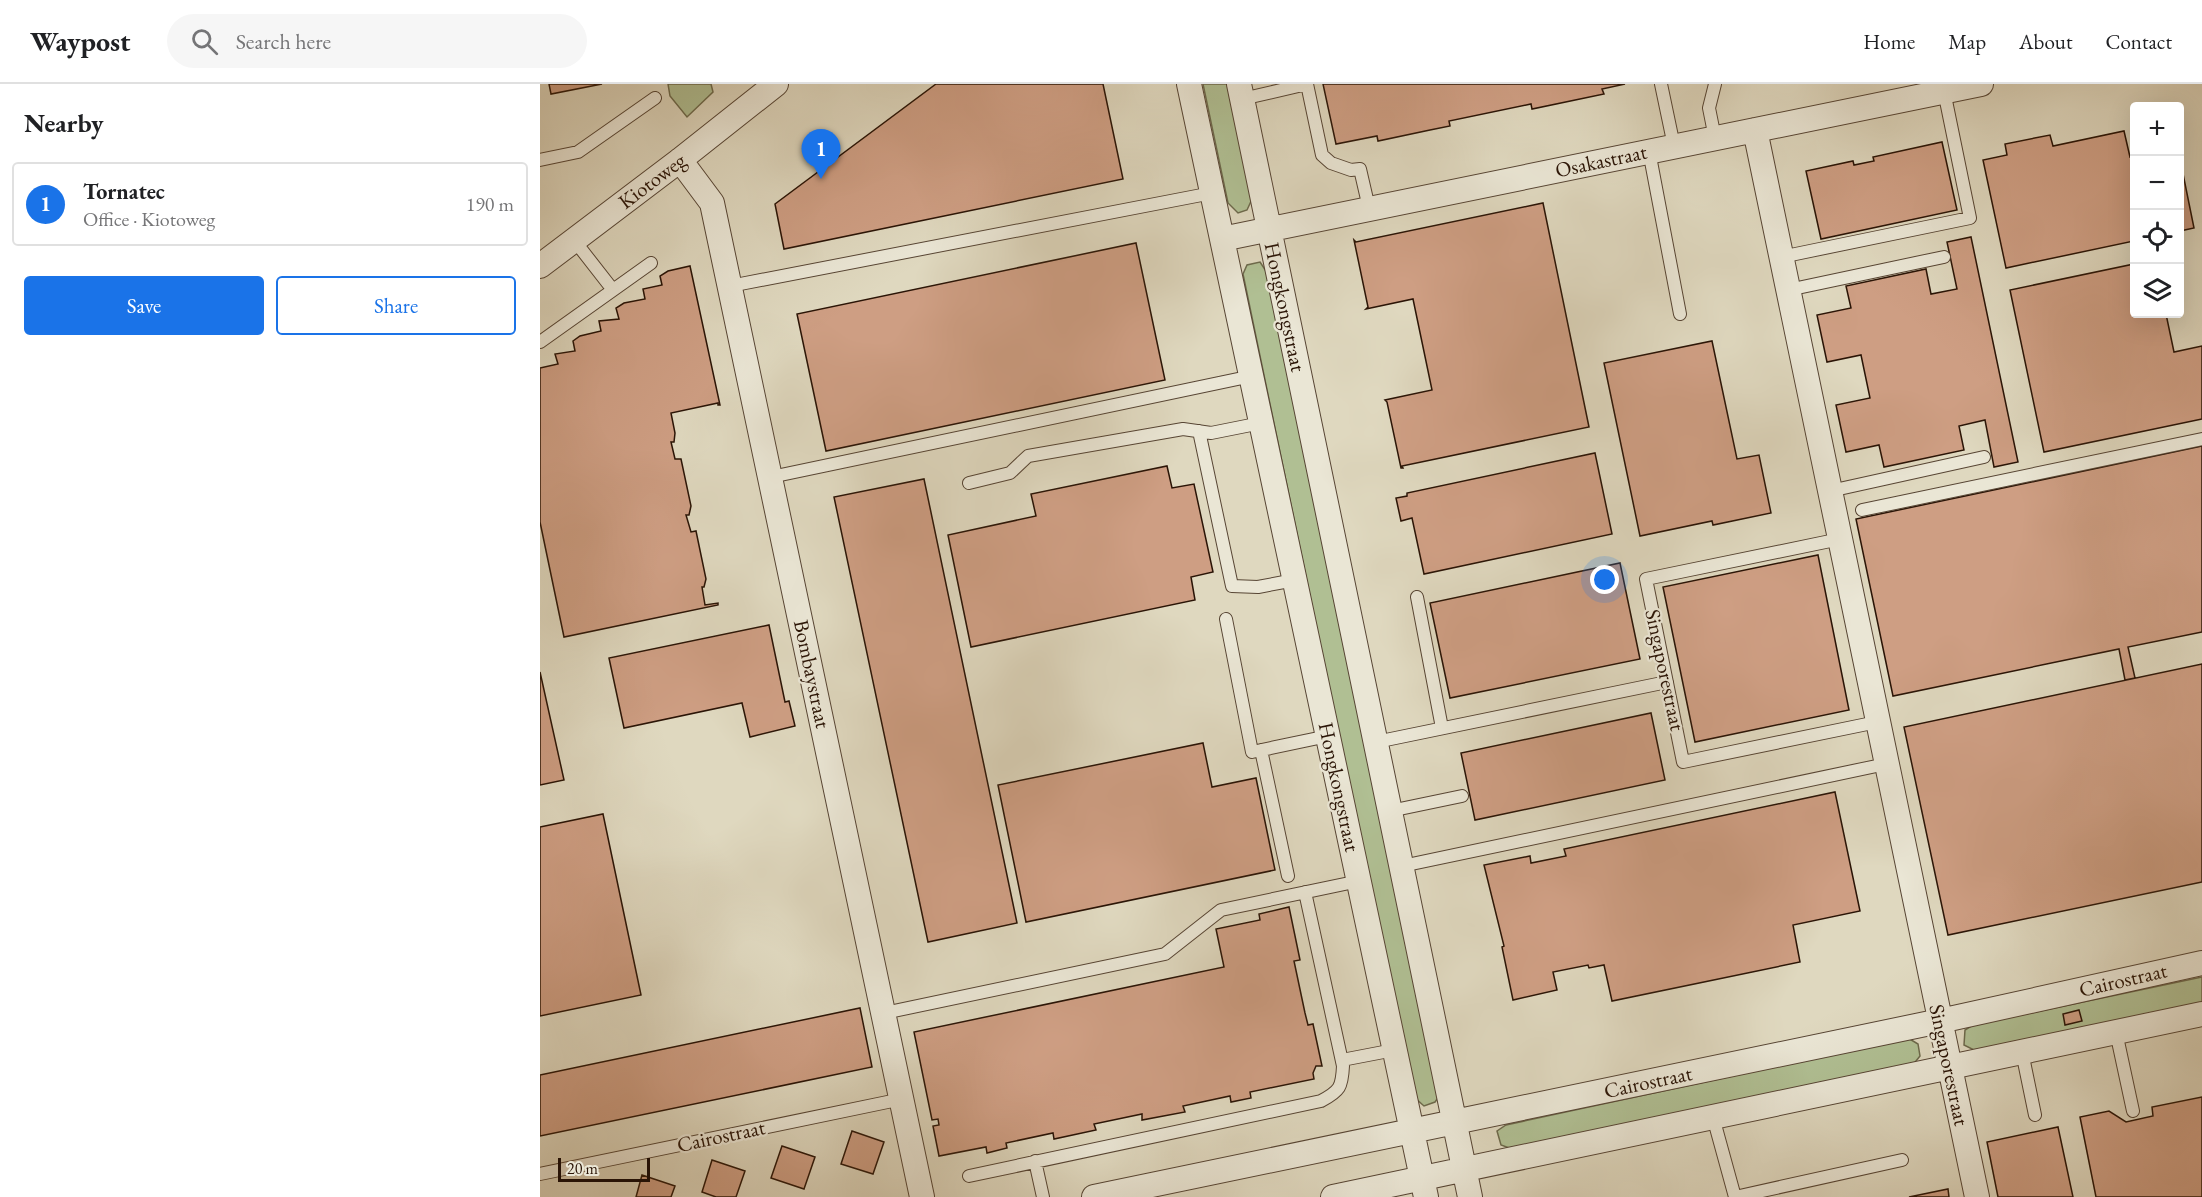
<!DOCTYPE html>
<html lang="en">
<head>
<meta charset="utf-8">
<style>
	:root { --surface:#fff; --page:#f6f6f6; --text:#202124; --muted:#757577; --line:#e0e0e0; --accent:#1a73e8 }
	body { margin:0; font-family:"EB Garamond",serif; background:var(--page); color:var(--text) }
	.controls { position:absolute; right:18px; top:18px; display:grid; overflow:hidden; border-radius:6px; box-shadow:0 6px 24px #0002 }
	.controls button { width:54px; height:54px; display:grid; place-items:center; padding:0; border:0; border-bottom:2px solid var(--line); background:var(--surface); color:var(--text); font:30px sans-serif }
	.scale { position:absolute; left:18px; bottom:15px; width:92px; box-sizing:border-box; padding-left:6px; border:3px solid #2a1406; border-top:0; font-size:16px; line-height:21px; white-space:nowrap; color:#2a1406; -webkit-text-stroke:4px #eae6d5; paint-order:stroke }
	.you { position:absolute; left:1065px; top:496px; width:21px; height:21px; margin:-15px; border:4px solid #fff; border-radius:50%; background:#1a73e8; box-shadow:0 0 0 9px #1a73e833 }
	.badge { display:grid; place-items:center; width:39px; height:39px; border-radius:50%; background:var(--accent); color:#fff; font-size:20px; font-weight:700 }
	.pin { position:absolute; translate:-50% -50px; filter:drop-shadow(0 2px 3px #0008) }
	.pin::after { content:''; position:absolute; top:32px; width:21px; height:18px; background:inherit; clip-path:polygon(0 0,100% 0,50% 100%) }
	.list { margin:0; padding:0; list-style:none }
	h2 { display:flex; justify-content:space-between; align-items:center; height:78px; margin:0; padding:0 24px; font-size:26px }
	h2 small { font-size:20px; font-weight:400; color:var(--muted) }
	.list li { display:grid; grid-template-columns:39px 1fr auto; gap:18px; align-items:center; box-sizing:border-box; height:84px; margin:0 12px 12px; padding:0 12px; border:2px solid var(--line); border-radius:6px }
	.list b { display:block; font-size:22px; white-space:nowrap }
	.list p { margin:0; font-size:20px; white-space:nowrap; color:var(--muted) }
	.list em { font-size:20px; font-style:normal; color:var(--muted) }
	.actions { display:flex; gap:12px; padding:18px 24px }
	.actions a { flex:1; padding:14px 0; border:2px solid var(--accent); border-radius:6px; text-align:center; font-size:21px; color:var(--accent) }
	.actions .main { background:var(--accent); color:#fff }
	.icon { flex:none; width:33px; height:33px; fill:none; stroke:currentColor; stroke-width:2; stroke-linecap:round; stroke-linejoin:round }
	.map { position:relative; flex:none; width:1662px; height:1113px; overflow:hidden }
	header { display:flex; align-items:center; gap:36px; box-sizing:border-box; height:84px; padding:0 30px; background:var(--surface); border-bottom:2px solid var(--line) }
	header strong { font-size:28px }
	nav { display:flex; gap:33px; margin-inline-start:auto; font-size:21px }
	.search { width:420px; height:54px; background:var(--page); display:flex; align-items:center; gap:15px; box-sizing:border-box; padding:0 21px; border-radius:33px; color:var(--muted); font-size:22px }
	main { display:flex }
	aside { flex:1; background:var(--surface) }
	.map>svg:first-child { display:block }
	.green { fill:#b0bf93; stroke:#6d6a4c; stroke-width:1.5 }
	.building { fill:#ce9e83; stroke:#2a1406; stroke-width:1.5 }
	.lines { fill:none; stroke-linecap:round; stroke-linejoin:round }
	.service-casing { stroke:#574534; stroke-width:14 }
	.minor-casing { stroke:#574534; stroke-width:26 }
	.service { stroke:#eae6d5; stroke-width:12 }
	.minor { stroke:#eae6d5; stroke-width:24 }
	.labels { text-anchor:middle; stroke-width:4.5; stroke-linejoin:round; paint-order:stroke }
	.street-label { font-size:21px; fill:#2a1406; stroke:#eae6d5 }
</style>
</head>
<body>
<header>
<strong>Waypost</strong>
<div class="search"><svg class="icon" aria-label="search" viewBox="0 0 24 24"><circle cx="10" cy="10" r="6"/><path d="M15 15l6 6"/></svg>Search here</div>
<nav><a>Home</a><a>Map</a><a>About</a><a>Contact</a></nav>
</header>
<main>
<aside>
<h2>Nearby<small></small></h2>
<ul class="list">
<li><span class="badge">1</span><div><b>Tornatec</b><p>Office · Kiotoweg</p></div><em>190 m</em></li>
</ul>
<div class="actions"><a class="main">Save</a><a>Share</a></div>
</aside>
<div class="map">
<svg width="1662" height="1113" viewBox="0 0 1662 1113">
	<rect width="100%" height="100%" fill="#dfd8bf"/>
	<filter id="stains"><feTurbulence type="fractalNoise" baseFrequency=".00333" numOctaves="4"/><feColorMatrix values="0 0 0 0 .2 0 0 0 0 .09 0 0 0 0 .02 0 0 0 .5 -.17"/></filter>
	<radialGradient id="worn" r=".72"><stop offset=".6" stop-color="#630" stop-opacity="0"/><stop offset="1" stop-color="#630" stop-opacity=".3"/></radialGradient>
	<path class="green" d="M128,0H171L173,8L147,33L130,12Z
		M663,0H689L713,113L707,126L698,129L688,119Z
		M720,178L728,190L900,1011L895,1018L884,1022L874,1013L703,190L707,181Z
		M1662,893V921L1436,967L1424,961L1425,946L1433,941Z
		M1368,954L1378,960L1380,972L1372,982L972,1065L961,1061L957,1047L966,1041Z"/>
	<path class="building" d="M9,0H62L11,10Z
		M396,0H563L583,95L244,165L235,120Z
		M783,0H1085L1062,5L1064,10L992,25L991,20L909,37L910,42L890,46L838,57L837,52L796,60Z
		M1584,47L1590,73L1594,72V157L1466,184L1443,76L1467,71L1465,60L1510,51L1513,62Z
		M1402,58L1417,126L1281,155L1266,87L1313,77L1314,81L1334,77L1333,73Z
		M1640,75L1654,144L1640,147Z
		M1003,119L1049,343L862,382L863,384H861L847,318L845,316L892,306L873,215L826,225L828,223L814,156L816,158Z
		M1431,153L1478,378L1454,383L1445,336L1419,342L1424,366L1344,383L1339,361L1306,368L1296,321L1330,314L1321,271L1287,278L1277,231L1311,224L1306,202L1386,185L1391,210L1417,205L1407,158Z
		M596,159L625,296L286,367L257,230Z
		M1594,180V230H1626L1634,268L1662,262V335L1504,368L1470,206Z
		M150,182L180,321H178V319L131,329L135,349L134,358H131L135,375H141L151,422L149,431H146L151,448L156,447L166,495L164,503H162L165,521L178,519V521L24,553L0,438V284L18,280L15,270L35,267L33,257L40,252L61,247L59,237L79,235L76,224L84,219L105,215L103,205L122,201L120,192L128,187Z
		M1172,257L1197,375L1219,371L1231,429L1173,441L1172,437L1100,452L1064,279Z
		M1662,362V548L1588,563L1595,594L1585,596L1579,565L1353,612L1316,435Z
		M1055,369L1072,450L884,490L872,434L861,437L856,414L867,412V409Z
		M627,382L632,404L654,400L673,488L651,493L655,516L431,563L408,451L496,432L491,410Z
		M384,395L477,839L388,858L294,413Z
		M1278,471L1309,626L1155,658L1123,503Z
		M1080,479L1100,575L910,614L890,519Z
		M229,541L245,618L249,617L255,642L210,653L202,619L84,644L69,574Z
		M1662,580V798L1408,851L1364,643Z
		M0,588L24,696L0,701Z
		M1111,629L1125,696L935,736L921,669Z
		M663,659L672,703L716,694L735,786L486,838L458,701Z
		M1295,708L1320,827L1253,841L1260,878L1072,917L1064,881L1049,884L1048,881L1013,888L1017,906L973,916L962,863L964,862L944,781L990,772L991,779L1026,772L1024,765Z
		M63,730L101,911L0,932V743Z
		M749,823L760,876L754,877L765,929L768,941L773,940L782,982H776L773,989L774,995L710,1008L711,1014L691,1018L690,1012L643,1022L645,1028L602,1036V1030L554,1040L556,1046L514,1055L513,1049L466,1059L467,1064L447,1069L446,1063L399,1072L393,1042L399,1041L398,1035L392,1036L374,948L684,883L676,845L720,836L719,830Z
		M320,924L332,983L0,1052V991Z
		M1539,926L1542,937L1525,941L1523,930Z
		M1662,1013V1113H1556L1540,1033L1569,1027L1586,1038L1613,1032L1612,1023Z
		M1518,1043L1533,1113H1458L1447,1058Z
		M312,1047L344,1058L333,1090L301,1080Z
		M242,1062L275,1073L264,1105L231,1094Z
		M172,1076L205,1087L196,1113H176L162,1108Z
		M102,1091L135,1102L131,1113H96Z
		M1408,1105L1409,1113H1369Z"/>
	<g class="lines">
		<g class="service-casing">
			<path id="service" d="M767,0L782,71L791,79L811,86L820,85L829,124
				M1121,0L1134,62
				M1175,0L1169,24L1175,54
				M702,15L767,0
				M1109,67L1140,230
				M0,76L38,68L115,14
				M34,156L73,206
				M1241,173L1430,134L1404,7
				M190,202L672,109
				M1248,206L1404,173
				M0,258L111,179
				M659,347L692,502L718,503L755,496
				M231,393L712,292
				M429,399L470,389L488,372L643,345L671,349L721,339
				M1290,407L1444,373
				M1322,426L1662,355
				M1300,455L1106,495L1143,678L1337,638
				M877,513L902,644
				M686,535L712,668L788,652
				M836,658L1127,598
				M721,666L748,792
				M850,727L922,712
				M862,782L1346,680
				M344,929L625,870L681,826L819,797
				M1576,948L1593,1027
				M1482,968L1495,1031
				M802,976L854,966
				M1173,1033L1195,1113L1362,1076
				M495,1077L503,1113
				M0,1090L362,1015
				M429,1092L781,1017C800,1007 802,1003 803,982L765,808"/>
		</g>
		<g class="minor-casing">
			<path id="minor" d="M649,0L886,1113
				M699,0L930,1113
				M1215,46L1437,1113
				M140,76L172,119L382,1113
				M682,155L1441,0
				M0,182L140,76L236,0
				M554,1113L1400,937L1662,879
				M793,1113L1662,930"/>
		</g>
		<use href="#service" class="service"/>
		<use href="#minor" class="minor"/>
	</g>
	<g class="labels">
		<g class="street-label">
			<text transform="translate(1061 77) rotate(-12)" y="7">Osakastraat</text>
			<text transform="translate(112 97) rotate(-37)" y="7">Kiotoweg</text>
			<text transform="translate(745 223) rotate(78)" y="7">Hongkongstraat</text>
			<text transform="translate(1125 586) rotate(78)" y="7">Singaporestraat</text>
			<text transform="translate(272 590) rotate(78)" y="7">Bombaystraat</text>
			<text transform="translate(799 703) rotate(78)" y="7">Hongkongstraat</text>
			<text transform="translate(1583 896) rotate(-13)" y="7">Cairostraat</text>
			<text transform="translate(1409 981) rotate(78)" y="7">Singaporestraat</text>
			<text transform="translate(1108 998) rotate(-12)" y="7">Cairostraat</text>
			<text transform="translate(181 1052) rotate(-12)" y="7">Cairostraat</text>
		</g>
	</g>
	<rect width="100%" height="100%" filter="url(#stains)"/>
	<rect width="100%" height="100%" fill="url(#worn)"/>
</svg>
<div class="controls">
<button>+</button>
<button>−</button>
<button><svg class="icon" aria-label="locate" viewBox="0 0 24 24"><circle cx="12" cy="12" r="6"/><path d="M12 2v4M12 18v4M2 12h4M18 12h4"/></svg></button>
<button><svg class="icon" aria-label="layers" viewBox="0 0 24 24"><path d="M12 4l9 5-9 5-9-5zM3 14l9 5 9-5"/></svg></button>
</div>
<div class="scale">20 m</div>
<div class="you"></div>
<div class="pin badge" style="left:281px;top:95px">1</div>
</div>
</main>
</body>
</html>
